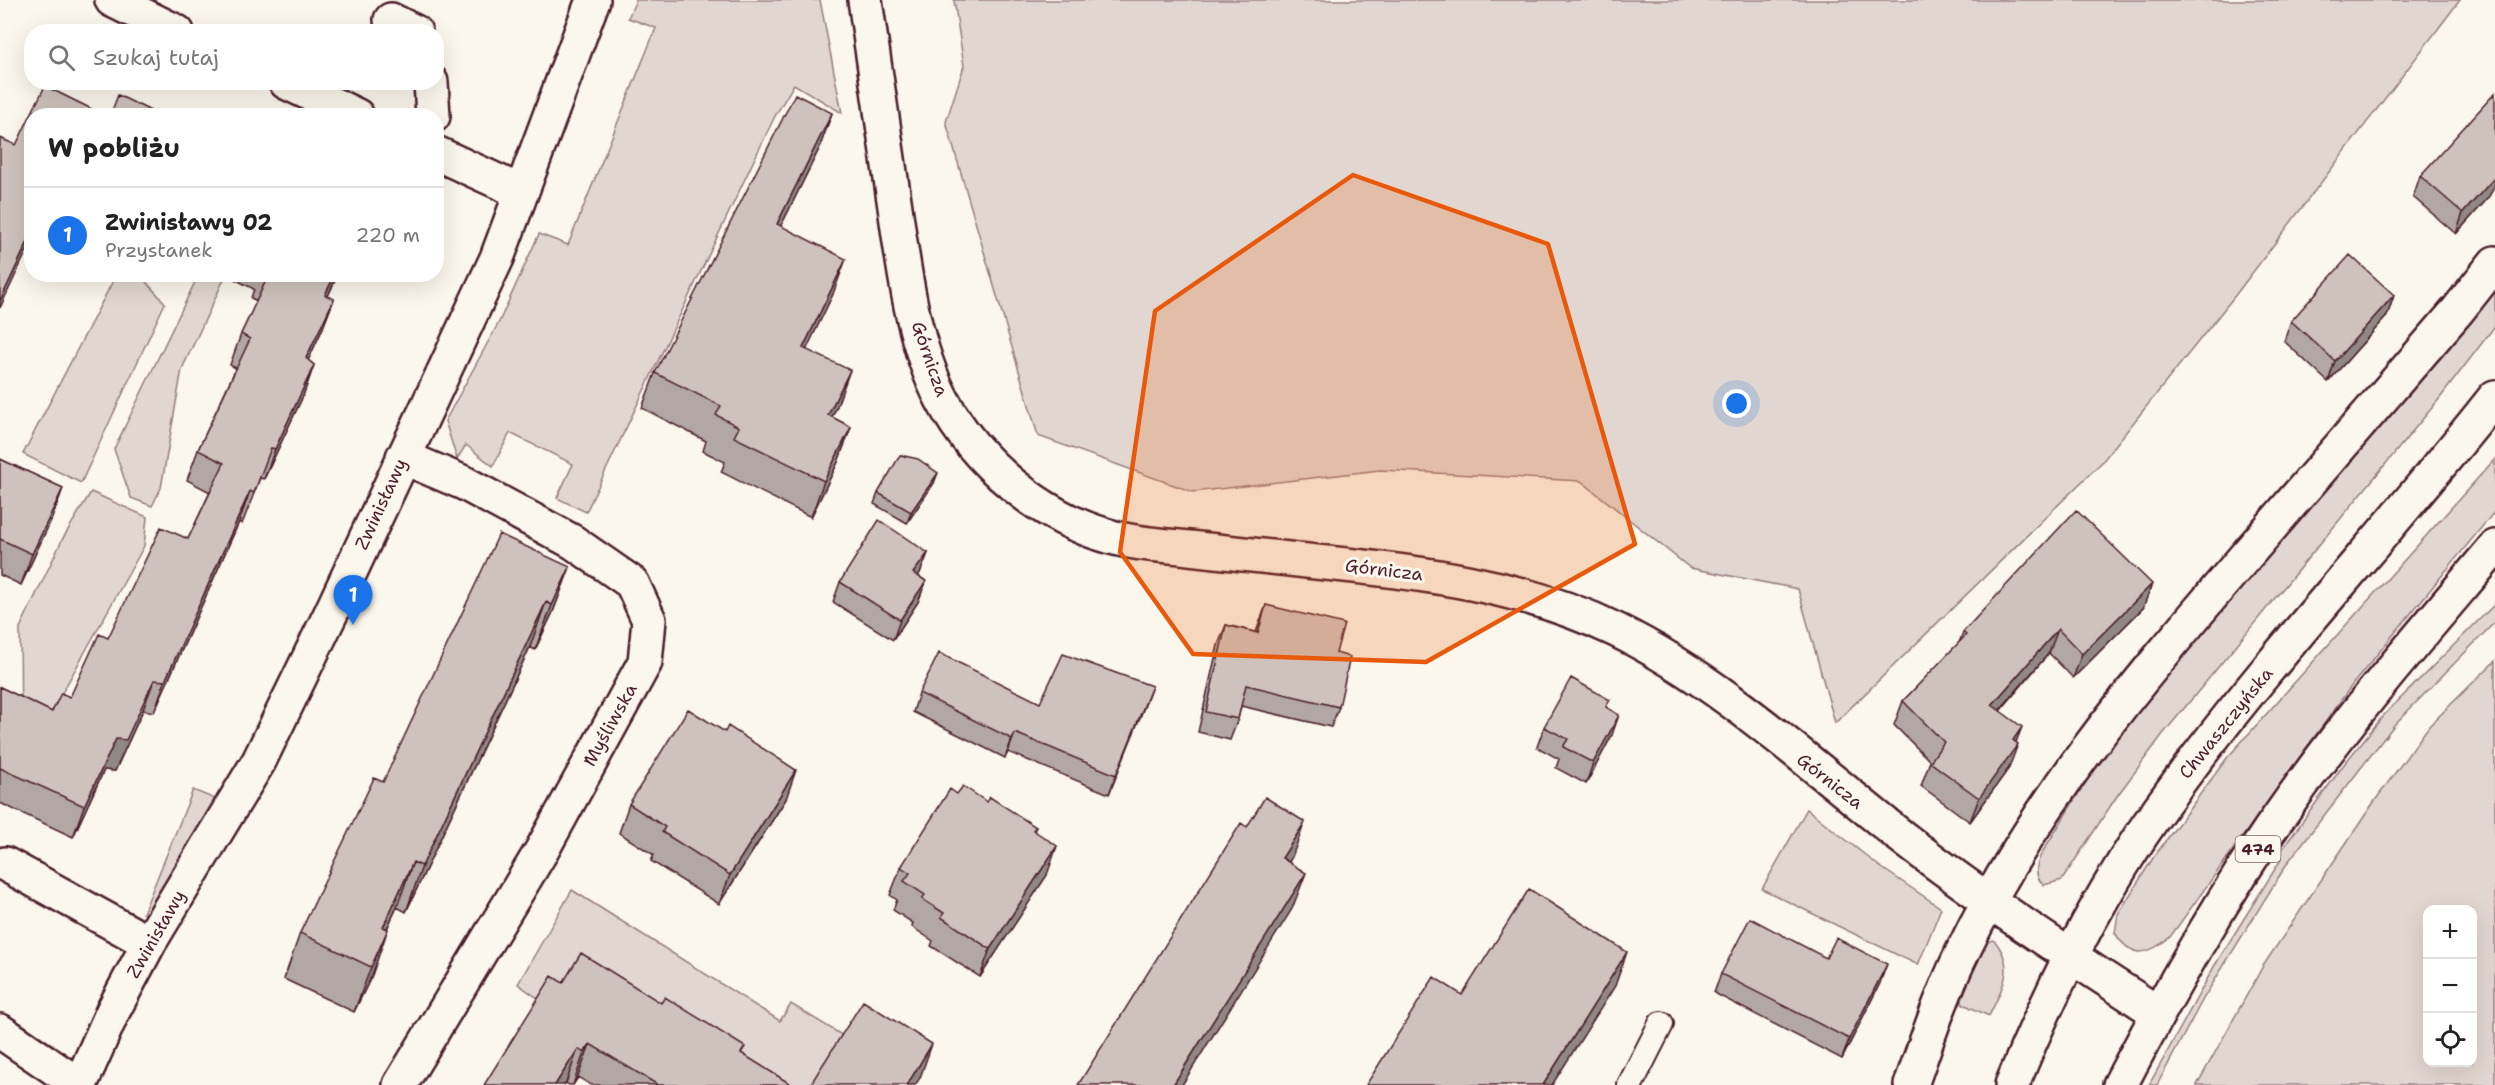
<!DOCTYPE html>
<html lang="pl">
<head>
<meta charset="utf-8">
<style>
	:root { --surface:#fff; --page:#f6f6f6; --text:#222; --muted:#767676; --line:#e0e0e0; --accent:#1a73e8 }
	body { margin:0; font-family:"Shantell Sans",sans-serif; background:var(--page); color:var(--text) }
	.controls { position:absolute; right:18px; bottom:18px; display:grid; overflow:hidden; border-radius:12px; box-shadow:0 6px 24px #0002 }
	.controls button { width:54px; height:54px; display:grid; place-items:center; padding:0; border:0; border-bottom:2px solid var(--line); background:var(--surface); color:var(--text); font:30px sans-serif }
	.you { position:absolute; left:1737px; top:404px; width:21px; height:21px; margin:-15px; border:4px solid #fff; border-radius:50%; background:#1a73e8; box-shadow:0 0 0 9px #1a73e833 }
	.badge { display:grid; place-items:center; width:39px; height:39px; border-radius:50%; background:var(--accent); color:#fff; font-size:20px; font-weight:700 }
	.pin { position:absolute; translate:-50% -50px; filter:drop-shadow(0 2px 3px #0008) }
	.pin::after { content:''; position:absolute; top:32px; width:21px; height:18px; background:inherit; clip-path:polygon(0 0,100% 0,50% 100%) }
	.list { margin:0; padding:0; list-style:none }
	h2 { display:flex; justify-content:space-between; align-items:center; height:78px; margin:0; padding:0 24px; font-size:26px }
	h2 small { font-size:20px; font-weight:400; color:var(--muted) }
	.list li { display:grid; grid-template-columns:39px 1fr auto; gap:18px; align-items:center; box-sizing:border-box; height:96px; padding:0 24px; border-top:2px solid var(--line) }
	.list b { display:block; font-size:22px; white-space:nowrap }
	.list p { margin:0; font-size:20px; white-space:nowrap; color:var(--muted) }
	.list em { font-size:20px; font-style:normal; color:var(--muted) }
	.icon { flex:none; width:33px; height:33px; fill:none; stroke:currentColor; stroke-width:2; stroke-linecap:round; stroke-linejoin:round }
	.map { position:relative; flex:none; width:2495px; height:1085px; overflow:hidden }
	.search { position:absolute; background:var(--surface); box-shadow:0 6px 24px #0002; left:24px; top:24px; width:420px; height:66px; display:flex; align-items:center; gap:15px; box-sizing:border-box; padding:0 21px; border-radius:24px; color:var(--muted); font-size:22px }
	.panel { position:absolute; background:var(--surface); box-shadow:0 6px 24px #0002; left:24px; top:108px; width:420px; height:174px; border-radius:24px }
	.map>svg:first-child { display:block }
	.green { fill:#e2d7d0; stroke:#967b7e; stroke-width:1.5; fill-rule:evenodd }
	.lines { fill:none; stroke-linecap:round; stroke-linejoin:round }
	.service-casing { stroke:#4a1f2b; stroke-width:28 }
	.minor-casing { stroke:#4a1f2b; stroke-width:38 }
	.primary-casing { stroke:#4a1f2b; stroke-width:38 }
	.service { stroke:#fbf7ec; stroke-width:24 }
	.minor { stroke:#fbf7ec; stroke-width:33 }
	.primary { stroke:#fbf7ec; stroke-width:33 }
	.wall { fill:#b2a7a2; stroke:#4a1f2b; stroke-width:1.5 }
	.shaded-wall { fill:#918884; stroke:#4a1f2b; stroke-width:1.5 }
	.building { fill:#cfc2bc; stroke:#4a1f2b; stroke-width:1.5 }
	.marked { fill:#e8590c; fill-opacity:0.2; stroke:#e8590c; stroke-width:4.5; stroke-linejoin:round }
	.labels { text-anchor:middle; stroke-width:6; stroke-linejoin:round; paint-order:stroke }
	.shield { fill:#fbf7ec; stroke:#7f6065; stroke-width:1.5 }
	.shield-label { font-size:16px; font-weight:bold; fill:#4a1f2b }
	.street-label { font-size:18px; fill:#4a1f2b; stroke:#fbf7ec }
</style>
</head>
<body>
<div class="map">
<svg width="2495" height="1085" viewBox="0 0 2495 1085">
	<rect width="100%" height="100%" fill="#fbf7ec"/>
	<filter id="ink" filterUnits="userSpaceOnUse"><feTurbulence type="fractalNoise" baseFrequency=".0167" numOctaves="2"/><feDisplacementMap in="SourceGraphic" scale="12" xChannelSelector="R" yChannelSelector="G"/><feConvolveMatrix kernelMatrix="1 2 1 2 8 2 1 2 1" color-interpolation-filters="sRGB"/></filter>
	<g filter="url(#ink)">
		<path class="green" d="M636,0H820L842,113L794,84L775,116L586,512L557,498L573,464L510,433L493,466L466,445L457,459L445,421L499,322L539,234L568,245L656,28L628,18Z
			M954,0H2460L2237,293L2102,462L1835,723L1798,589L1690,568L1581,481L1380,470L1193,492L1038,436L946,122L964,66Z
			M116,275H140L165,303L81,483L23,454Z
			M203,275H226L182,369L161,488L152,506L131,498L114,449L198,276Z
			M2495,291V326L2440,398L2163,734L2117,796L2062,880L2044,885C2033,876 2036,864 2042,853L2102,755L2150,692Z
			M2495,459V511L2352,685L2170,937C2148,955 2132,960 2115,933L2118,914L2153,858L2227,758Z
			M91,492L147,517L144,546L47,720L21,732L20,628L63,538Z
			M2495,604V622L2395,724L2288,862L2203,999L2157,1085H2149L2215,965L2282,858L2278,855L2345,763L2384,715Z
			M2495,661V1085H2197L2263,966L2374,802L2429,726ZM2428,910H2472V1062H2428Z
			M193,790L225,803L161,908L143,913Z
			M1807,809L1879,866L1941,908L1918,965L1762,889Z
			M572,890L780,1021L791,1004L845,1037L816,1085H732L553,1009L518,984Z
			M1994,940C2017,967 2002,989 1989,1016L1963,1004L1960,992L1983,943Z"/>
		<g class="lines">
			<g class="service-casing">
				<path id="service" d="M1630,1085L1661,1024"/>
			</g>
			<g class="minor-casing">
				<path id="minor" d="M112,0L177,32
					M865,0C875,69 885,138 895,207C904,270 913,345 943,401C976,463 1041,517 1108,536C1134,544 1162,545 1189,548C1231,553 1274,557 1316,562C1419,572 1521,584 1616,630C1719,680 1813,767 1903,838C1985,901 2071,957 2158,1013
					M391,20L415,32
					M286,82L357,116
					M431,82L433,116
					M436,153L521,192
					M5,864L149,943
					M0,1031L79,1085
					M80,1085L113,1011L149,943L259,761L331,613L497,258L593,0
					M400,1085L542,850L645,662L649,620L632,583L573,542L464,483L403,457
					M1911,1085C1927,1040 1942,994 1963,951C2032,807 2135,685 2238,565C2312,480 2385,395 2458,310L2495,263"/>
			</g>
			<g class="primary-casing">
				<path id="primary" d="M2012,1085C2055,979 2109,875 2178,783C2277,650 2392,528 2495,397
					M2120,1085C2172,986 2227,888 2293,797C2355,710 2426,629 2495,547"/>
			</g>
			<use href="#service" class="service"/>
			<use href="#minor" class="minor"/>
			<use href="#primary" class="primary"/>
		</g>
		<path class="wall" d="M832,113L819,149L781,226L833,294L806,349L837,406L832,417L851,427L838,462L811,517L721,472L725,462L703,451L706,441L642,408L655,373Z
			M2420,176L2488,198L2456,234L2413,197Z
			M225,274H338L328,296L334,299L322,330L308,360L314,365L303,396L264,479L260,478L242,524L239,522L154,712L143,710L115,771L104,770L73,837L0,803V687L52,712L70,697L108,638L188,539L210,492L187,480L198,450L236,368L230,365L241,334L257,301L251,298L254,289Z
			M2394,295L2387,316L2328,382L2284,341L2291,321Z
			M0,459L63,488L52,518L21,585L0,575Z
			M934,483L907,523L874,504L878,493Z
			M928,553L920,573L918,576L926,581L918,602L893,640L833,602L840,582Z
			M570,567L553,612L535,650L530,647L406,912L397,907L387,929L372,975L354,1012L284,979L300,933L383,782Z
			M1266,605L1336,653L1339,707L1331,727L1241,706L1238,719L1230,740L1198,732L1218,645L1226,625L1256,632Z
			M2143,608L2073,678L2049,653L2000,711L2016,743L2009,768L1970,822L1921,786L1930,761L1894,725L1903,701L1959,643L1963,632Z
			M1152,686L1109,794L1008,752L1005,758L913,712L919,693L1040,703Z
			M1607,708L1612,735L1586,784L1556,768L1559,759L1537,747L1544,727Z
			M957,794L987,802L1036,827L1034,831L1047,875L980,977L931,946L933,941L912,927L913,923L893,910L897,900L890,895L901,867Z
			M786,799L719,904L651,861L654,855L619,833L629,804Z
			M1826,958L1880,983L1842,1059L1714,993L1721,974Z
			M563,983L742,1054L792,1085H591L578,1077L573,1085H569L566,1083Z"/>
		<path class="shaded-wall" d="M832,113L819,149L764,260L777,224Z
			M2495,177V186L2488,198L2456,234L2463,213Z
			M32,233V240L0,308V301Z
			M846,259L833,294L790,384L803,348Z
			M335,274H338L314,326L325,295Z
			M2394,295L2387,316L2328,382L2335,361Z
			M334,299L322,330L295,389L306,358Z
			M314,365L303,396L264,479L275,449Z
			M850,370L837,406L815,451L828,415Z
			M851,427L838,462L811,517L824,481Z
			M938,473L934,483L907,523L911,512Z
			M63,488L52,518L21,585L32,554Z
			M250,491L239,522L154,712L165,681Z
			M928,553L920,573L906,594L913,573Z
			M570,567L553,612L535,650L552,605Z
			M926,581L918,602L893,640L900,620Z
			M2152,584L2143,608L2073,678L2082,654Z
			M546,602L530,647L406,912L422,866Z
			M2058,629L2049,653L1983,729L1992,705Z
			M154,680L143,710L115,771L104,770L73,837L84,806L116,739Z
			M1152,686L1145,705L1109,794L1116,775Z
			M1619,715L1612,735L1586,784L1593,763Z
			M2022,727L2013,750L2018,744L2009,768L1970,822L1979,798L2013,740Z
			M1015,733L1008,752L1005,758L1012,739Z
			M796,770L786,799L719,904L730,875Z
			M1305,822L1292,857L1269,894L1282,858Z
			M1057,846L1047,875L980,977L990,949Z
			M413,862L397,907L369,966L383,927Z
			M1306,873L1292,909L1182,1085H1173Z
			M388,929L372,975L354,1012L371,967Z
			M1627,952L1615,986L1552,1085H1543Z
			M1887,964L1880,983L1842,1059L1849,1039Z
			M590,1044L578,1077L573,1085L584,1053Z
			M932,1044L920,1078L915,1085H907Z
			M578,1049L566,1083L564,1085H555Z"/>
		<path class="building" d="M45,86L106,116H32V233L0,301V138L16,145Z
			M2495,93V177L2463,213L2420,176Z
			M795,94L832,113L777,224L846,259L803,348L850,370L828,415L851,427L824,481L734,437L739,427L716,415L721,406L655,373Z
			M118,95L161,116H110Z
			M2350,255L2394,295L2335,361L2291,321Z
			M269,274H335L325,295L334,299L306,358L314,365L275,449L271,448L254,493L250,491L165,681L154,680L126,740L116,739L84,806L0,768V687L52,712L61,693L70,697L99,634L108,638L161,527L188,539L224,463L198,450L250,339L241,334Z
			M900,455L918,459L938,473L911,512L878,493Z
			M0,459L63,488L32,554L0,539Z
			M2076,510L2152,584L2082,654L2058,629L1992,705L2022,727L2013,740L2018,744L1979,798L1930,762L1944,742L1903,701L1966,635L1963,632Z
			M879,520L928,553L913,573L926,581L900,620L840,582Z
			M499,534L570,567L552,605L546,602L422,866L413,862L383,927L388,929L371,967L300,933L374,778L383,782Z
			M1266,605L1344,624L1336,653L1350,657L1339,707L1246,685L1238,719L1206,712L1226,625L1258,633Z
			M939,653L1040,703L1063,654L1152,686L1116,775L1015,733L1012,739L919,693Z
			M1571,678L1610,700L1606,707L1619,715L1593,763L1563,747L1568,739L1544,727Z
			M688,709L725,732L728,726L796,770L730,875L662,832L665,827L629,804Z
			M963,786L987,802L990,797L1036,827L1033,830L1057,846L990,949L941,917L944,913L922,899L925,895L904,881L910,873L901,867L950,789L957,794Z
			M1265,797L1305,822L1282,858L1306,873L1173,1085H1078L1241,823L1247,827Z
			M1529,889L1627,952L1543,1085H1366L1434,977L1462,995Z
			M1750,918L1826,958L1836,938L1887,964L1849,1039L1721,974Z
			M581,953L661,1003L665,997L745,1047L741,1053L792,1085H658L590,1044L584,1053L578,1049L555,1085H484L552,976L563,983Z
			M863,1001L932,1044L907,1085H810Z"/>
	</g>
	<path class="marked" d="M1353,175L1548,244L1635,544L1426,662L1193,654L1120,552L1155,311Z"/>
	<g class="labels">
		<rect class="shield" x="2235.5" y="836" width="45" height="26" rx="4.5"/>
		<g class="shield-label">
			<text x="2258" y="855">474</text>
		</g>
		<g class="street-label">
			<text transform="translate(930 359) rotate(71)" y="6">Górnicza</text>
			<text transform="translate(381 504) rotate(-65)" y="6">Zwinisławy</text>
			<text transform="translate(1384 570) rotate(7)" y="6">Górnicza</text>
			<text transform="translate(2226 723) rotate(-51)" y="6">Chwaszczyńska</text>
			<text transform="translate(610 725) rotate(-61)" y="6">Myśliwska</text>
			<text transform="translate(1830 781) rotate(38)" y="6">Górnicza</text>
			<text transform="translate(156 934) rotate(-60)" y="6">Zwinisławy</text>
		</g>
	</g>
</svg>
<div class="controls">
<button>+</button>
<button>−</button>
<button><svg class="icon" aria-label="locate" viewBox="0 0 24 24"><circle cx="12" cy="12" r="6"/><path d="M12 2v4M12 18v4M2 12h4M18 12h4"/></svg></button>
</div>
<div class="you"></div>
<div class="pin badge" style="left:353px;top:625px">1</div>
<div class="search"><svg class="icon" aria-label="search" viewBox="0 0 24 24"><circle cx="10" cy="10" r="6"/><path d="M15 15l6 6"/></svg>Szukaj tutaj</div>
<section class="panel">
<h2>W pobliżu<small></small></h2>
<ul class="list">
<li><span class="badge">1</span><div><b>Zwinisławy 02</b><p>Przystanek</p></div><em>220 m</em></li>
</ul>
</section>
</div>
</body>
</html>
